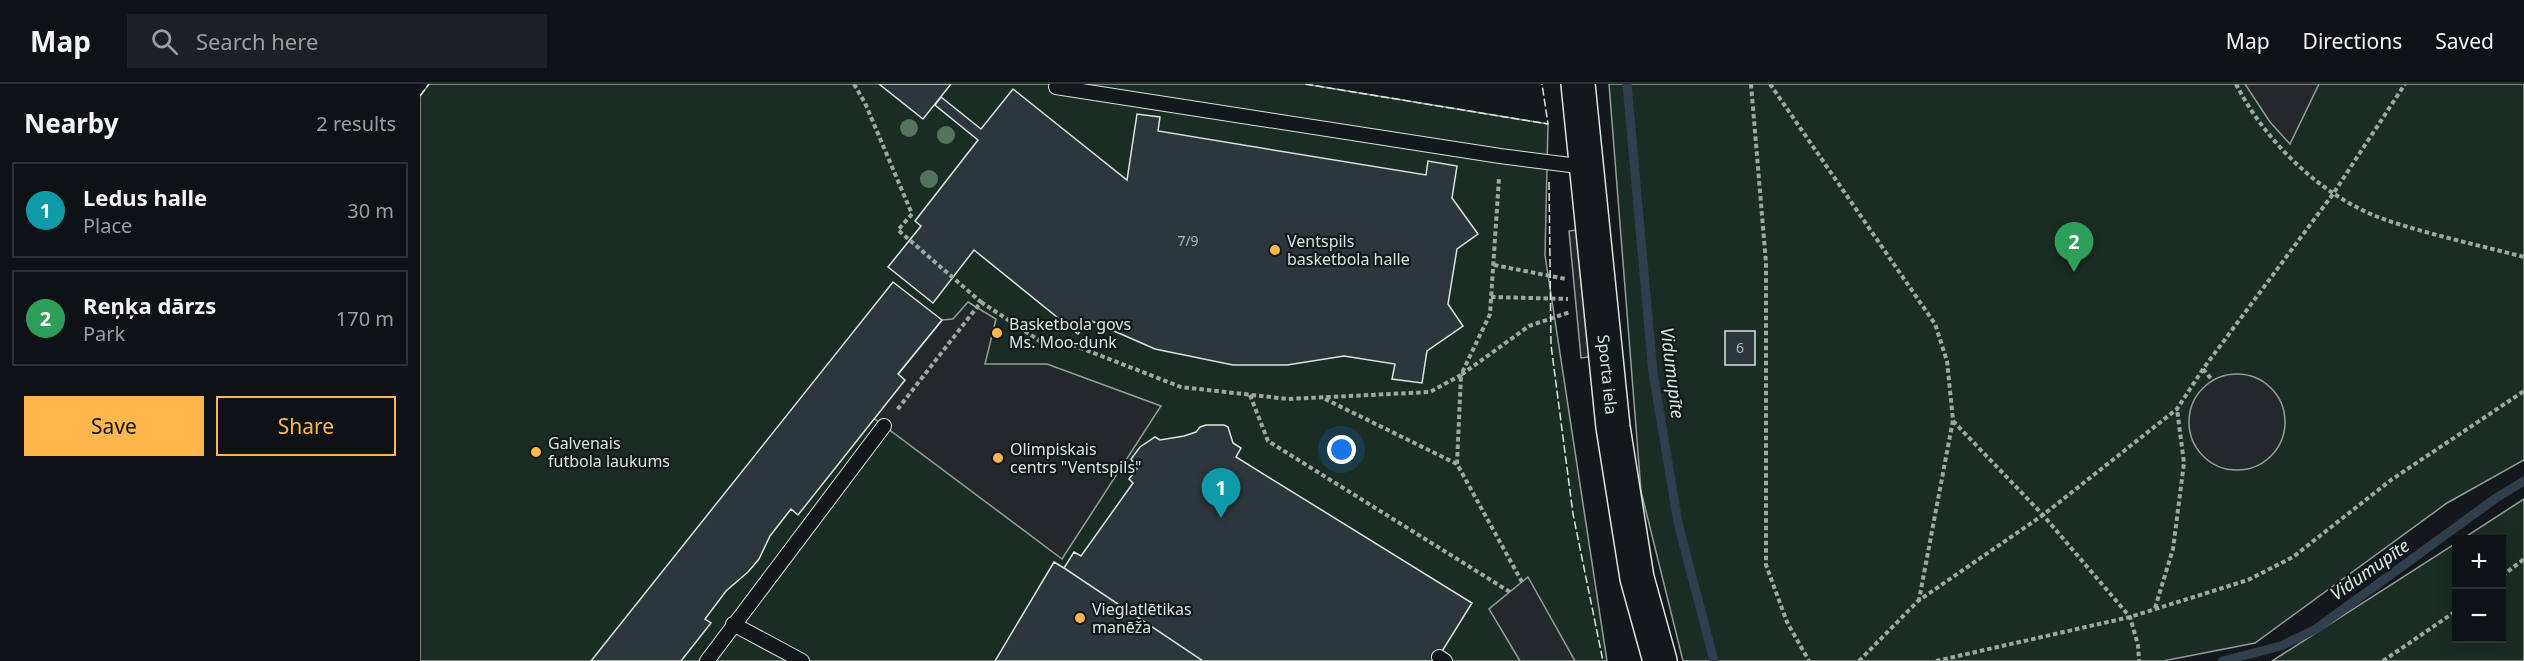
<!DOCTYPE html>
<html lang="en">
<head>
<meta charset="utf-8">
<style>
	:root { --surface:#0f1215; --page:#1d2022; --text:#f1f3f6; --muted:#9b9ea0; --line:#2f3234; --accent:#ffb74d }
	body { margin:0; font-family:"Noto Sans",sans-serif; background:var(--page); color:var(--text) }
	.controls { position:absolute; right:18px; bottom:18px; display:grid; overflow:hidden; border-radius:0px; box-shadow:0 3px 15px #0003 }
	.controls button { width:54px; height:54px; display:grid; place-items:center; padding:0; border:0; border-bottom:2px solid var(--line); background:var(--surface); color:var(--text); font:30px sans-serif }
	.you { position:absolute; left:922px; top:366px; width:21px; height:21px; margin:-15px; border:4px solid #fff; border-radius:50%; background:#1a73e8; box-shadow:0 0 0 9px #1a73e833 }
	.badge { display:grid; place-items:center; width:39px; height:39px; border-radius:50%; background:var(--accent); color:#fff; font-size:20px; font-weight:700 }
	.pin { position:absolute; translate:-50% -50px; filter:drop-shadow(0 2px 3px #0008) }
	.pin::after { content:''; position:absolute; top:32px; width:21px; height:18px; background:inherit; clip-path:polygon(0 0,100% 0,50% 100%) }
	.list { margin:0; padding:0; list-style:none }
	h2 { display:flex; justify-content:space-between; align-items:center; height:78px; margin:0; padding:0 24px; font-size:26px }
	h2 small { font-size:20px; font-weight:400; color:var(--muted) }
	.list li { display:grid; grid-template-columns:39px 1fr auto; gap:18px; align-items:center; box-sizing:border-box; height:96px; margin:0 12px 12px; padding:0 12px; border:2px solid var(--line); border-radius:0px }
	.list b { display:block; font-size:22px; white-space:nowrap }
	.list p { margin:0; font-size:20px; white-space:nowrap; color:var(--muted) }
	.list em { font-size:20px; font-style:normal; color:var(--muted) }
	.actions { display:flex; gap:12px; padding:18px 24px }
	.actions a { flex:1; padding:14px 0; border:2px solid var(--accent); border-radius:0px; text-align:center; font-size:21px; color:var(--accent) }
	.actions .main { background:var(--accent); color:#111 }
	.icon { flex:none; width:33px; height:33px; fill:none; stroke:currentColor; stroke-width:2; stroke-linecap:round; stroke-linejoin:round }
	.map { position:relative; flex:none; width:2104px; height:577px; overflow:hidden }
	header { display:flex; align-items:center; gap:36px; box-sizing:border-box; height:84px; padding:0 30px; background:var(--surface); border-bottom:2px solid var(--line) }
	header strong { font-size:28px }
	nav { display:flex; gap:33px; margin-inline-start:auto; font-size:21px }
	.search { width:420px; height:54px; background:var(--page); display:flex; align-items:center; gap:15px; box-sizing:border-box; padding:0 21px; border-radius:0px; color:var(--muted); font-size:22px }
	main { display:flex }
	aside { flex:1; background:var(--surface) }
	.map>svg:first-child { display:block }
	.green { fill:#1a2d24; stroke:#939e99; stroke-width:1.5 }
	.parking { fill:#24282b; stroke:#939e99; stroke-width:1.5 }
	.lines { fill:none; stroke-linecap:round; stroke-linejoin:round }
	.stream { stroke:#2f3f4d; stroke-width:9 }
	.building { fill:#2c363c; stroke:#d8e6dc; stroke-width:1.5 }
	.lane-casing { stroke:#d8e6dc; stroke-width:16 }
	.secondary-casing { stroke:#d8e6dc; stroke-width:36 }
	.path { stroke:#9da8a2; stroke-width:4; stroke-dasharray:4.5 3; stroke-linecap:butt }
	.lane { stroke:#14181c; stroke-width:14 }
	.secondary { stroke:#14181c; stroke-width:33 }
	.fence { stroke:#d8e6dc; stroke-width:1.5; stroke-dasharray:8 3; stroke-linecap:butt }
	.tree { fill:#55745f }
	.poi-dot { fill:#ffb74d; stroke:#14181c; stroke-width:2 }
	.labels { text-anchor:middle; stroke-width:4.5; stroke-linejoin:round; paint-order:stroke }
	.number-label { font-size:14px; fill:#adbab4 }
	.poi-label { font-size:16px; fill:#d8e6dc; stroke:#14181c; text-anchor:start }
	.street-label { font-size:16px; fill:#d8e6dc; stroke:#14181c }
	.water-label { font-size:18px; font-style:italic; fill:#d8e6dc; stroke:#14181c }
</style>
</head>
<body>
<header>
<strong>Map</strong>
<div class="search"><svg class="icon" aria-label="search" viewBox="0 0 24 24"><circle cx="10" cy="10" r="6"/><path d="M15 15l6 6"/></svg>Search here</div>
<nav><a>Map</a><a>Directions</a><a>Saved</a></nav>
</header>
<main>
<aside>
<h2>Nearby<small>2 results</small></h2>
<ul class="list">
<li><span class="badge" style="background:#0f9aa8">1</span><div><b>Ledus halle</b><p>Place</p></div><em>30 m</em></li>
<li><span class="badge" style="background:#2e9e5b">2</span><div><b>Reņķa dārzs</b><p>Park</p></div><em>170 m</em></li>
</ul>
<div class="actions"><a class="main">Save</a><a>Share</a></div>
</aside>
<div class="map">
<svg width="2104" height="577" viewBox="0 0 2104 577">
	<rect width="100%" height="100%" fill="#14181c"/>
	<path class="green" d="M9,0H885L1128,40L1125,171L1187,577H0V12Z
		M1189,0H2104V376L2027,419L1835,559L1743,577H1263L1221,407Z
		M2104,415V577H1852L2036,459V554H2082V456L2042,455Z"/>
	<path class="parking" d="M1825,0H1899L1870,60L1850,38Z
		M1165,145L1176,272L1161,274L1149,147Z
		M548,218L576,235L565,280H627L741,322L642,475L447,329L522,236L533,235Z
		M1769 338a48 48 0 1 1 96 0a48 48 0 1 1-96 0Z
		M1108,493L1155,577H1100L1069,525Z"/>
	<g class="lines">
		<path class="stream" d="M1207,0L1233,289L1258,439L1294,577
			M1802,577L1861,562L1896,545L2076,414L2104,397"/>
	</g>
	<path class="building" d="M459,0H531L503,35Z
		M593,5L707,96L717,30L740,33L738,47L1006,91L1008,77L1037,82L1032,114L1058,150L1037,165L1028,220L1043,242L1007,267L1002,299L972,295L975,280L924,272L867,281H813L735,265L669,236L658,250L554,166L513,219L468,183L501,142L495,137L558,56L515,21L521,13L561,45Z
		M473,198L522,236L478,290L485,296L378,431L371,425L350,452L339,475L328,488L306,507L285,535L291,539L261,577H171Z
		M1305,247H1335V281H1305Z
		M786,341H804L808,343L813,359L821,364L816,373L1052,519L1016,577H783L644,484L654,468L661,472L713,399L709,395L717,385L711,375L720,363L735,353L740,356L764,352L776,348L780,343Z
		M634,478L644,484L783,577H575Z"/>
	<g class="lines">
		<g class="lane-casing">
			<path id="lane" d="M636,3L1080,72L1166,83
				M313,540L382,577
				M1019,573L1025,577
				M287,577L464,342"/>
		</g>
		<g class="secondary-casing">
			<g id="secondary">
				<path id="s1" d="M1158,0L1193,343L1217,494L1240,577"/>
			</g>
		</g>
		<path class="path" d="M434,0L445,19L492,130L478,146L561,218L477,326
			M1331,0L1346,179V481L1367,538L1389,577
			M1350,0L1515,240L1527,277L1533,336L1499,516
			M1816,0C1846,59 1903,114 1966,136C2011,151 2058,161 2104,173
			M1074,181L1146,195
			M1071,213L1148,215
			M561,218L629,263L653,261L761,303L868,315L1010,308L1041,291L1070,230L1079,94
			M1783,285L1793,297
			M830,311L848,357L1090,508
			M905,315L1037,380L1102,498
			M1533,337L1623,431L1710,533L1718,561L1719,577
			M1037,380L1041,291L1109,242L1150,228
			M2082,492L2104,475
			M1735,524L1753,465L1764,379L1757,325
			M1439,577L1498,517L1623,431L1757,325L1783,285L1913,110L1985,0
			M1516,577L1710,533L1828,496L1873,473L1971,396L2104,307
			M1963,577L2036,527"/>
		<use href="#lane" class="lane"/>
		<use href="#secondary" class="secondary"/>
		<path class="fence" d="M885,0L1128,40L1122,0
			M0,12L9,0
			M1129,98L1131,261L1153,430L1183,577"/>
	</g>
	<g class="tree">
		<circle cx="489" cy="44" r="9"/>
		<circle cx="526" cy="51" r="9"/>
		<circle cx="509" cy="95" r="9"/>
	</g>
	<g class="poi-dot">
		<circle cx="855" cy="166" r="6"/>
		<circle cx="577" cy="249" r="6"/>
		<circle cx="116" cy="368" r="6"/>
		<circle cx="578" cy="374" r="6"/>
		<circle cx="660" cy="534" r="6"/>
	</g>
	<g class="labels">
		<g class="number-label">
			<text x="768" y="162">7/9</text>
			<text x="1320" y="269">6</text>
		</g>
		<g class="poi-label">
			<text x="867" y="163">Ventspils<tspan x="867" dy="18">basketbola halle</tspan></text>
			<text x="589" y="246">Basketbola govs<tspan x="589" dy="18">Ms. Moo-dunk</tspan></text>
			<text x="128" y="365">Galvenais<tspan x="128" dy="18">futbola laukums</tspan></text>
			<text x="590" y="371">Olimpiskais<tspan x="590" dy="18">centrs "Ventspils"</tspan></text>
			<text x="672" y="531">Vieglatlētikas<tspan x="672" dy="18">manēža</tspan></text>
		</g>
		<g class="street-label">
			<text dy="6" stroke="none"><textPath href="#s1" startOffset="292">Sporta iela</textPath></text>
		</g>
		<g class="water-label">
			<text transform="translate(1252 289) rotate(83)" y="6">Vidumupīte</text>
			<text transform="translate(1950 486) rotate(-35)" y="6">Vidumupīte</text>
		</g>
	</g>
</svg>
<div class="controls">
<button>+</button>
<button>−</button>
</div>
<div class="you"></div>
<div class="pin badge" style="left:801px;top:434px;background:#0f9aa8">1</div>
<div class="pin badge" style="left:1654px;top:188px;background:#2e9e5b">2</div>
</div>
</main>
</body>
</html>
